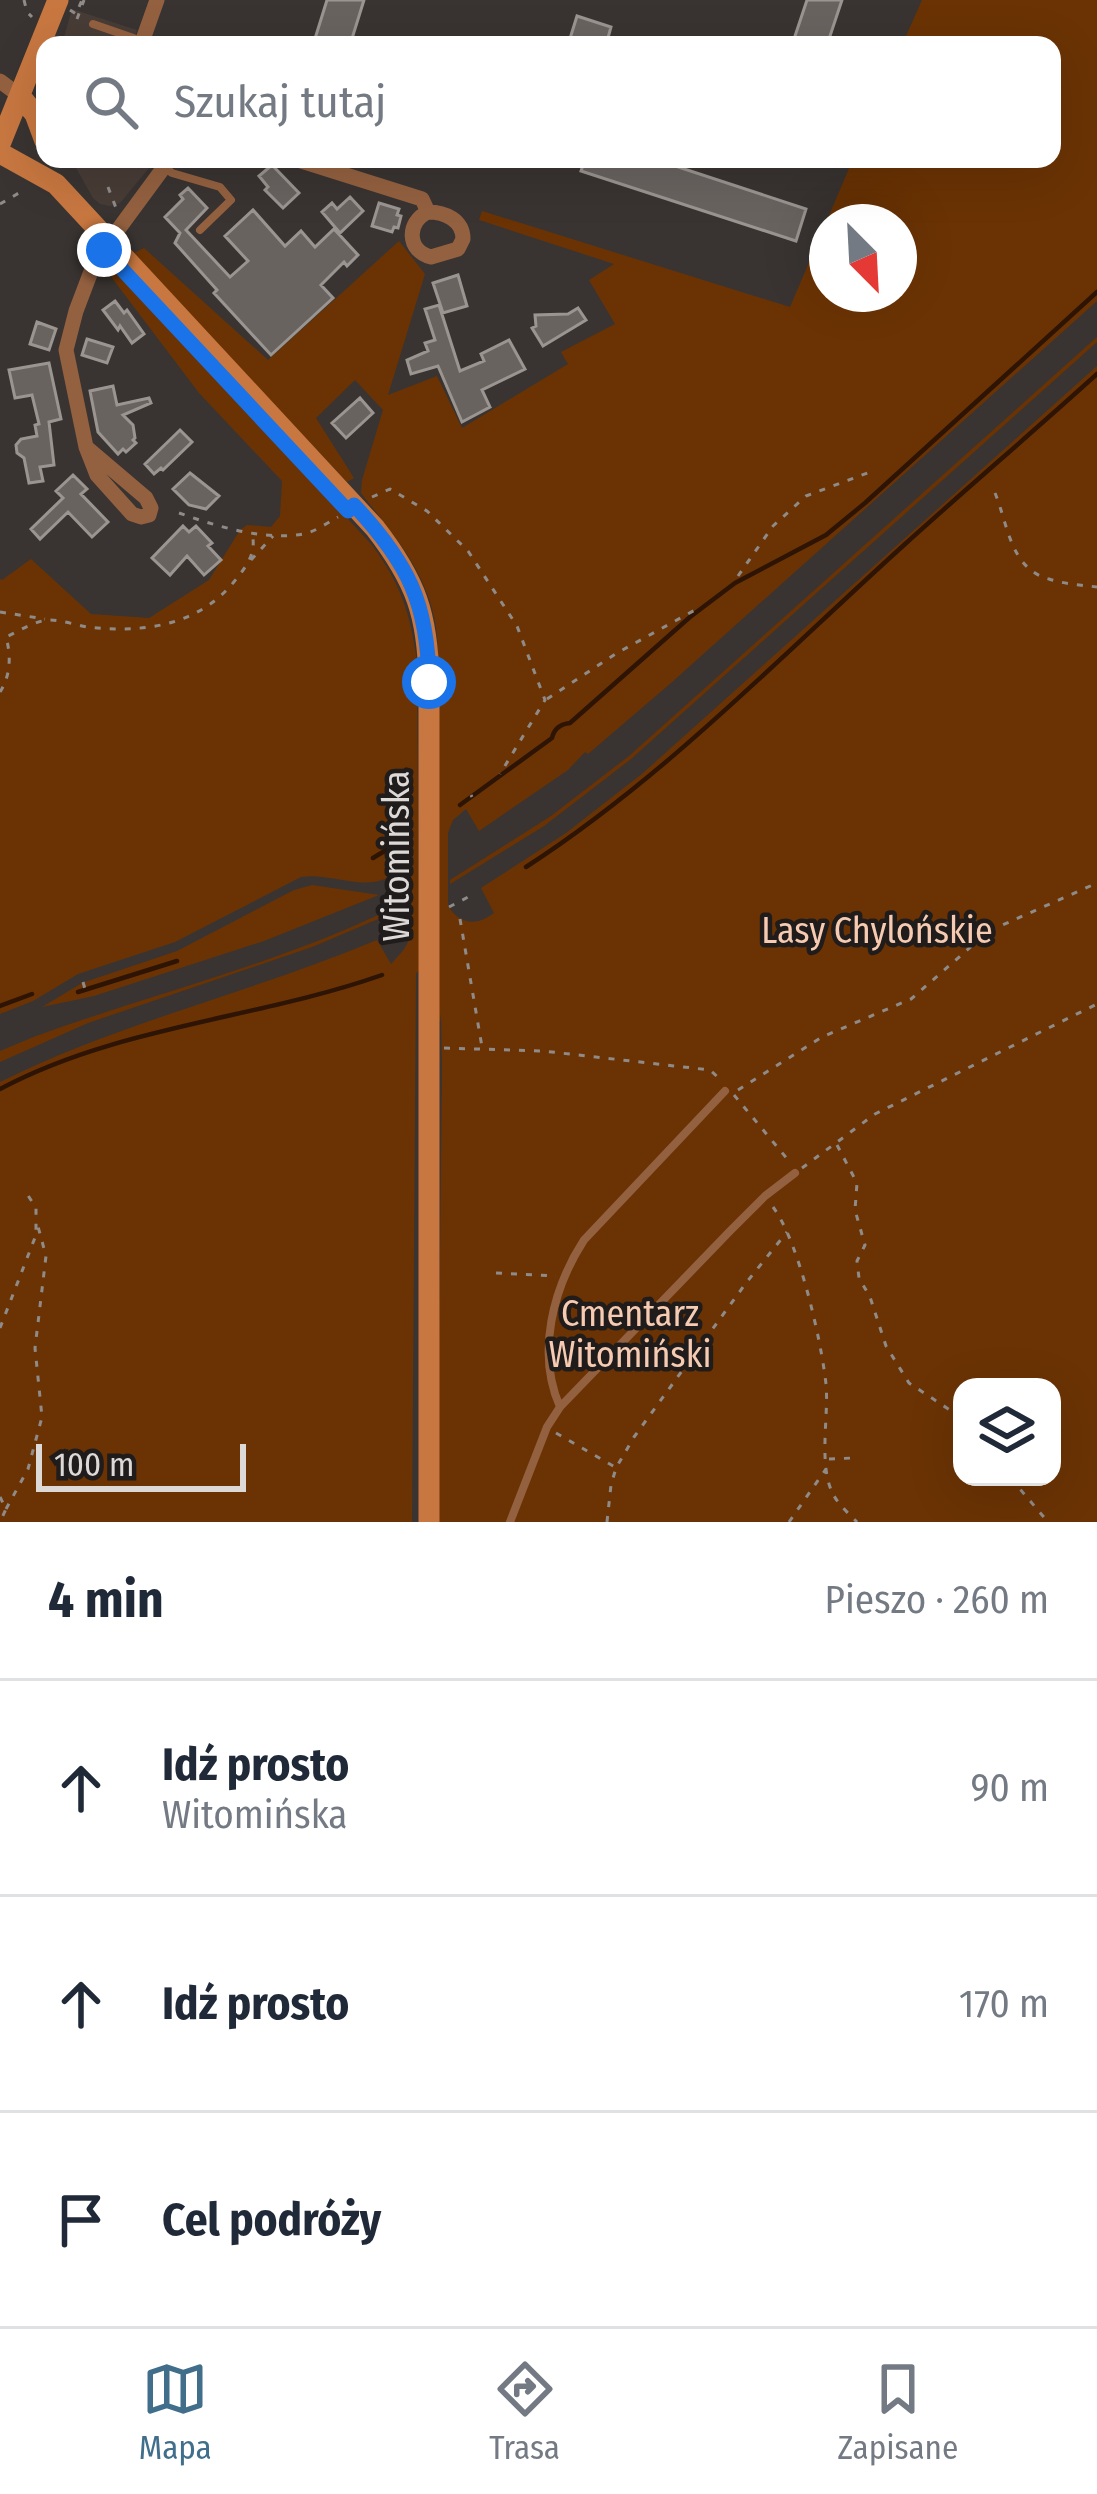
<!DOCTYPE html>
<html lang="pl">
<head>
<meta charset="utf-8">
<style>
	:root { --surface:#fff; --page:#f6f6f7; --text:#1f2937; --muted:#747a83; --line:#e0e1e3; --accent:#416e8b }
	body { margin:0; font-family:"Fira Sans Condensed",sans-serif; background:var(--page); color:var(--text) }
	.controls { position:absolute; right:36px; bottom:36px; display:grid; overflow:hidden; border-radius:24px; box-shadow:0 12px 48px #0002 }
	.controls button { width:108px; height:108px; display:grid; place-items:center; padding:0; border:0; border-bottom:3px solid var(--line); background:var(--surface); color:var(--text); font:60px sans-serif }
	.compass { position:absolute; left:809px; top:204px; width:108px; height:108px; border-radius:50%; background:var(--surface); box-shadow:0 12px 48px #0002; rotate:156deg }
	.scale { position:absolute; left:36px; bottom:30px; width:210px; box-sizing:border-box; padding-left:12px; border:6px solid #dcd9d7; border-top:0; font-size:33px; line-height:42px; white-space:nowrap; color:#dcd9d7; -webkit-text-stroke:9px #1f1c1b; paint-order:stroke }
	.stop { position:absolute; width:36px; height:36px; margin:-27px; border:9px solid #1a73e8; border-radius:50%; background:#fff }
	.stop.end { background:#1a73e8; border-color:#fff; box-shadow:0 3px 12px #0008 }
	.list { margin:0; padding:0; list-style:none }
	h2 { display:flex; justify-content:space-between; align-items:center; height:156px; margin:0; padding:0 48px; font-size:51px }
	h2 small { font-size:39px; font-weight:400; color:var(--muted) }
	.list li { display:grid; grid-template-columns:78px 1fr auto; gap:36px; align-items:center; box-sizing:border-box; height:216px; padding:0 48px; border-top:3px solid var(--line) }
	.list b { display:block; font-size:45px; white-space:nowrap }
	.list p { margin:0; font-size:39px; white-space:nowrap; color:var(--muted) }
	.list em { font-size:39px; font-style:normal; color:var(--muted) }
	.icon { flex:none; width:66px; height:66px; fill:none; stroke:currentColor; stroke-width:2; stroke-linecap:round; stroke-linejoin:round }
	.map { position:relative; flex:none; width:1097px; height:1522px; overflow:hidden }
	.search { position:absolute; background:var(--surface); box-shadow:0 12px 48px #0002; left:36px; right:36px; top:36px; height:132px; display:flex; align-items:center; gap:30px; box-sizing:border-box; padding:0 42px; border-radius:24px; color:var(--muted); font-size:45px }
	.sheet { height:804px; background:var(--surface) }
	nav { display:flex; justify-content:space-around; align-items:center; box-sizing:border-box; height:168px; border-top:3px solid var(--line); background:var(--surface); font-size:33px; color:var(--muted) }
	nav a { display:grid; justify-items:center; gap:6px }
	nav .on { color:var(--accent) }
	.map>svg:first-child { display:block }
	.built { fill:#483c36 }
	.green { fill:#6b3304; fill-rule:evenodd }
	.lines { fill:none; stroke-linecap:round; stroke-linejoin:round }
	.stream { stroke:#2d1404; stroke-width:4.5 }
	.building { fill:#696360; stroke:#9b9591; stroke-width:3 }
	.path { stroke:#8f8b89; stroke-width:3; stroke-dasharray:6 9; stroke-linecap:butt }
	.lane { stroke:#946140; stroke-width:8 }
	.street { stroke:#946140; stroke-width:15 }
	.secondary { stroke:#c87740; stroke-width:21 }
	.route { stroke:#1a73e8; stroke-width:15 }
	.labels { text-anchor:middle; stroke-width:9; stroke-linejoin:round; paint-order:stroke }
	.street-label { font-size:36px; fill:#dcd9d7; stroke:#1f1c1b }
	.park-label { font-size:36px; fill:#f7cbb1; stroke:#1f1c1b }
</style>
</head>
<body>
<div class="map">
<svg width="1097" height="1522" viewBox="0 0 1097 1522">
	<rect width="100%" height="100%" fill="#393431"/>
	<path class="built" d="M72,9L137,30L133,45H62Z
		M71,159H147L149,168L120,203L110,206L100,204L93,198Z"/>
	<path class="green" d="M922,0H1097V301L671,683L588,754L585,752L568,770L479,831L466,809L453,820L448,833V906C460,925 477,926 494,913L481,888L566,833L643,773L1097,366V1522H437L442,1071L441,1013L440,1022L436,1018L438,695C438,672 439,649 436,627C428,573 394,535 361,493L362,480L383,410L355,380L316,418L354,478L347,482L132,254L144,248L268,360L399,241L425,274L388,395L437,376L462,428L568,364L561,352L615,324L589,280L614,264L479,220L482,211L790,307L853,159H1052V45H902ZM827,222H899V294H827ZM962,1387H1052V1477H962Z
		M115,268L371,544C401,584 410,612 417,661L419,971L416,973L412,1522H0V1082C121,1022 253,992 377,940L391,964C413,941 412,938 409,906L312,947L88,1023L0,1062V1051L36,1036C160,991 291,961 409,900C409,880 414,853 385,860L392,875C367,893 330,872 301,877L175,942L78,974L33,1001L0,1014V579L2,580L31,559L91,614L149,618L209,580L240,530L247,525L271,527L280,516L282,481L199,393L109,274Z
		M1097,337V342L631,759L544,826L450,884V880L551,816L629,756Z
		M312,885L379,895L264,941L94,996L42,1007L82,983L177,951L294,890Z"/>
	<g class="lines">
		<path class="stream" d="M460,805L552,738C554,729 560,724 570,723L690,617L735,583L826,535L865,503L1097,292
			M373,858L406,838
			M526,867C665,777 781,656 904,545C967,488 1033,432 1097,374
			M78,992L177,961
			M0,1006L32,994
			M0,1089C118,1026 257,1019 382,975"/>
	</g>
	<path class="building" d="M327,0H364L350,45H313Z
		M807,0H842L827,45H792Z
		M577,16L611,27L606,45H568Z
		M585,159H654L806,209L796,241L581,171Z
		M272,165L299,193L283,208L265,190L268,187L259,176Z
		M188,188L207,208L186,230L230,277L248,261L225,236L253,210L285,246L301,231L315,247L334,229L358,255L347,266L344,262L321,285L333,298L271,355L214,293L217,290L175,243L180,233L165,217L183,199L180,195Z
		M350,197L363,211L340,233L322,212L332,203L337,209Z
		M379,203L399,209L397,215L401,216L398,228L394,227L392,232L372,226Z
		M458,275L467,306L443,313L433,283Z
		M115,301L124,313L127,310L144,334L132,343L120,326L118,330L103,310Z
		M439,305L460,371L484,361L481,354L509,340L525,369L482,390L490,407L462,422L438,366L411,374L407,360L428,351L425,343L435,340L425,309Z
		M578,308L586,320L543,346L532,328L536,326L535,315L568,314Z
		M37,322L56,329L49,350L30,344Z
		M87,339L113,347L107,363L82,355Z
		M49,363L61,419L49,422L54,465L40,467L43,481L29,483L24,458L17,453L16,445L21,439L37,436L35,425L39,424L32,395L15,398L9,370Z
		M113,386L117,405L149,398L151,403L123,415L133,425L135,438L133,440L136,443L126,452L123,449L118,454L98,432L90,391Z
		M360,398L373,413L346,438L332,423Z
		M180,430L192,442L163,470L161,468L154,474L145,464Z
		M190,473L219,496L206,509L189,505L173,489Z
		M73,475L87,489L81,494L108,522L92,537L68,512L40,539L31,529L63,498L56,491Z
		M183,526L189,532L196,526L212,543L208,546L221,560L204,575L187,556L170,575L152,558Z"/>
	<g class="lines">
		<path class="path" d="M24,0L27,12L32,17
			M70,10L76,14L82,0
			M77,19L84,0
			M108,187L116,208
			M0,204L24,190
			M995,493C1008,524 1010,569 1049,579C1064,584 1081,585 1097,587
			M372,497L390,489L427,511L468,551L517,626L545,700L500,774
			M179,513C216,526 263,541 303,534C315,532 327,523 338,517
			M251,560L273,536
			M738,576L773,526L806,496L870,472
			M0,612L45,619
			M0,692C11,675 11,655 6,637C19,631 36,620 50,620C62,620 75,625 87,627C141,633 196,627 233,583C246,567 257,554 252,533
			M547,699L617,653L695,610
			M471,795L472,797
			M394,876L408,869
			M449,907L472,895
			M460,919L482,1047
			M83,982L85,989
			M444,1048L543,1051L710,1070L723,1082
			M738,1090L822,1037L911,999L989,931L1097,883
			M734,1095L789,1161
			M837,1145L857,1183L855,1210L865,1245L857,1261L859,1278L870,1297L886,1346L909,1383L962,1418
			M802,1168L875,1114L1097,1004
			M773,1207C799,1242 821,1339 826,1384C829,1416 818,1465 833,1494C838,1504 849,1514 857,1522
			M496,1273L556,1276
			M0,1328L36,1235V1208L24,1189
			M556,1433L615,1467
			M829,1459L853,1458
			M1014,1477V1482L1048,1522
			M0,1497L6,1509L0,1522
			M6,1509L28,1469L42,1417L35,1348L46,1256L36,1219
			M607,1522L611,1485L616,1468L634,1437L746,1283L787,1232
			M789,1522L826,1469"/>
		<path class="lane" d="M93,24L142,41
			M165,168L172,173L220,187L231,200L200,230
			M560,1407C536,1353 553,1288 584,1240L725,1091
			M510,1522L547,1427L560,1407L730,1231L765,1196L795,1173"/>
		<path class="street" d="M141,45L157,0
			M0,81L20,96
			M295,159L422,199L428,212C445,212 463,220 463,239L458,249L431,257C407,251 406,222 428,212
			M86,447L146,498L151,508L149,515L141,517L132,514L97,475L86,447L66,350L76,311L95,261L170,159"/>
		<path class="secondary" d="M20,96L35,114L45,141
			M0,144L58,0
			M0,153L56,184L375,528C416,581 428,615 429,682V1522"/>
	</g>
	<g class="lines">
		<path class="route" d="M104,250L348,511L354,505C408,563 428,603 429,682"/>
	</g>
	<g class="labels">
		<g class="street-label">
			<text transform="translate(396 856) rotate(-90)" y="13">Witomińska</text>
		</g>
		<g class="park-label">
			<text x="877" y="943">Lasy Chylońskie</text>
			<text x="630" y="1326">Cmentarz<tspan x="630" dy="41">Witomiński</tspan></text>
		</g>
	</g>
</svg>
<div class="controls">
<button><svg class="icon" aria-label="layers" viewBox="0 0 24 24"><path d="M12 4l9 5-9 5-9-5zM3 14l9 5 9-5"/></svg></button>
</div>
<svg class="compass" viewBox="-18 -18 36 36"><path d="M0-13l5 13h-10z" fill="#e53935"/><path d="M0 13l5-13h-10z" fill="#747a83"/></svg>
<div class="scale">100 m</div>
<div class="stop" style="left:429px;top:682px"></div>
<div class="stop end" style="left:104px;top:250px"></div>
<div class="search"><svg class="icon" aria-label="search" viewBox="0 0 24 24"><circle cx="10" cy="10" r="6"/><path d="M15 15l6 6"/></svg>Szukaj tutaj</div>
</div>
<section class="sheet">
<h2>4 min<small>Pieszo · 260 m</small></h2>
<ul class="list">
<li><svg class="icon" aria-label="ahead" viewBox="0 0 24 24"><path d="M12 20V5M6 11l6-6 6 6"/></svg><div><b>Idź prosto</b><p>Witomińska</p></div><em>90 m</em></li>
<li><svg class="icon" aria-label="ahead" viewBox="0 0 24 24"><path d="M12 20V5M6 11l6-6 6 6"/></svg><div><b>Idź prosto</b></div><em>170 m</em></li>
<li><svg class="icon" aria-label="arrive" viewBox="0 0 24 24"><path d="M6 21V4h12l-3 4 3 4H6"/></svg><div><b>Cel podróży</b></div></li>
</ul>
</section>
<nav>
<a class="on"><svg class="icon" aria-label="map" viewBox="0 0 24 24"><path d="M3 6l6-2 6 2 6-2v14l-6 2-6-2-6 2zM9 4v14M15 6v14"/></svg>Mapa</a>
<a><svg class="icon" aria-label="directions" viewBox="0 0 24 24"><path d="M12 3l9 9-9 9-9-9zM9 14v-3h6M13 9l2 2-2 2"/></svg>Trasa</a>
<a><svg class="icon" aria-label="saved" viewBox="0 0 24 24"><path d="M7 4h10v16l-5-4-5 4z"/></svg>Zapisane</a>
</nav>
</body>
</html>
